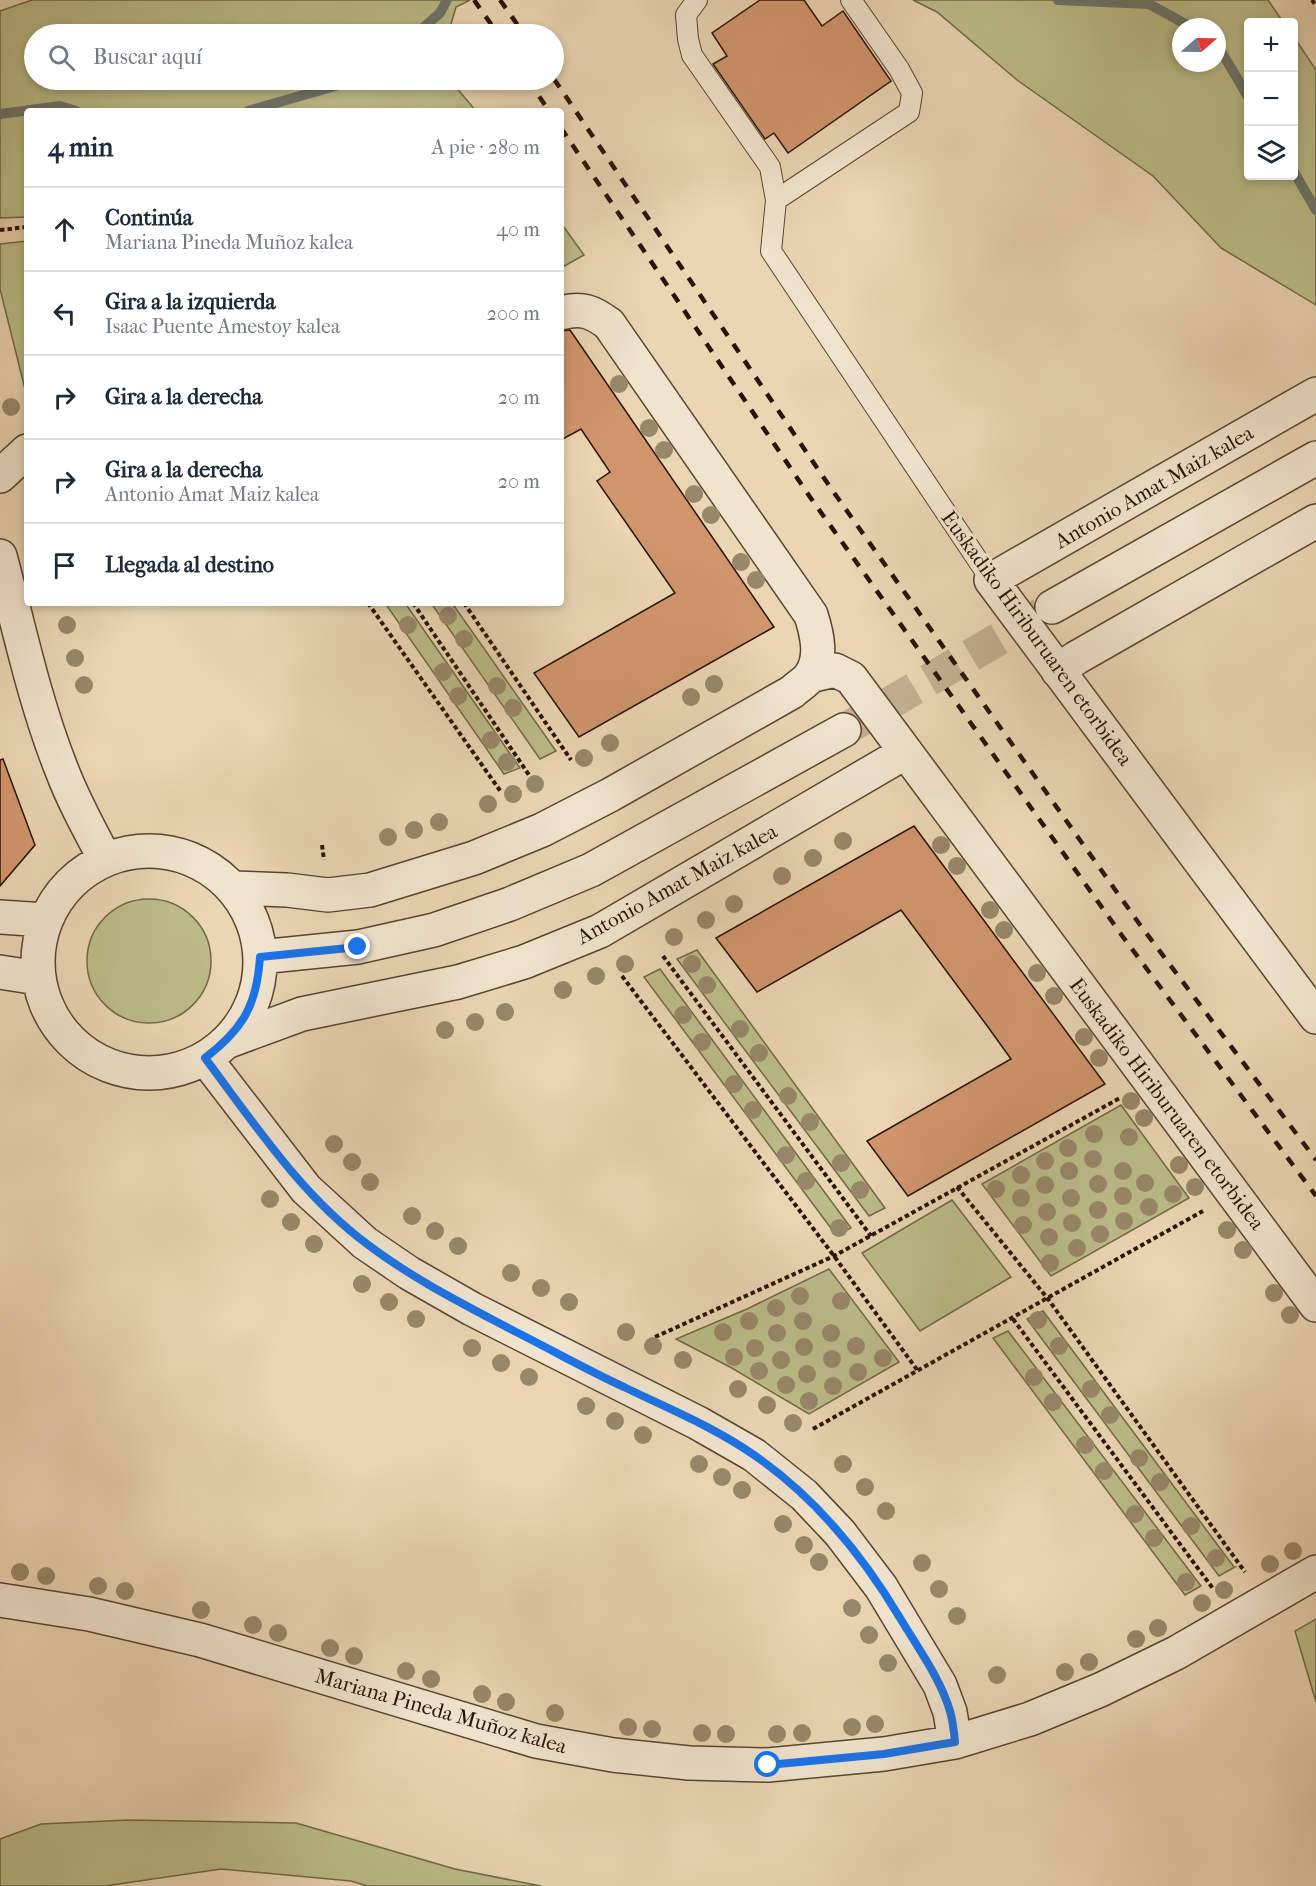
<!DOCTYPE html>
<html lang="es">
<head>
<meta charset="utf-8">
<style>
	:root { --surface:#fff; --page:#f2f2f3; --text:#1f2937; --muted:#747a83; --line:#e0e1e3 }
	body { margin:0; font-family:"IM FELL French Canon",serif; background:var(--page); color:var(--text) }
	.controls { position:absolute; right:18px; top:18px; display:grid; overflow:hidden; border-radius:6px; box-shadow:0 3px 9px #0003 }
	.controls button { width:54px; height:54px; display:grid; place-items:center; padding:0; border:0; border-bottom:2px solid var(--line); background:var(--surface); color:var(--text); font:30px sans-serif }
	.compass { position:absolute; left:1172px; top:18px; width:54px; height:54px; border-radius:50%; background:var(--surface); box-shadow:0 3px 9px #0003; rotate:70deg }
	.stop { position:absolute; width:18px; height:18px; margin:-14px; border:4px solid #1a73e8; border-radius:50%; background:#fff }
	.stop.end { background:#1a73e8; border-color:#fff; box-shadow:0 2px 6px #0008 }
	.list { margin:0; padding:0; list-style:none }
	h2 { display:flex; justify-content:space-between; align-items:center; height:78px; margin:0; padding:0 24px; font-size:26px }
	h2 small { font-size:20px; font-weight:400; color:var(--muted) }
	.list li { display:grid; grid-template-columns:39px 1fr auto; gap:18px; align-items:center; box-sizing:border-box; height:84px; padding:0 24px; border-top:2px solid var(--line) }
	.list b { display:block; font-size:22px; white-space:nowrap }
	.list p { margin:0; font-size:20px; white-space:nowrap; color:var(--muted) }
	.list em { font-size:20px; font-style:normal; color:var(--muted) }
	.icon { flex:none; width:33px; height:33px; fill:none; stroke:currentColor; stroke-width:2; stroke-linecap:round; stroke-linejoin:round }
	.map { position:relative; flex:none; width:1316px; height:1886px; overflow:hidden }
	.search { position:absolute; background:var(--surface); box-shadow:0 3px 9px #0003; left:24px; top:24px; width:540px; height:66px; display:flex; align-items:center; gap:15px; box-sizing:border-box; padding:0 21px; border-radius:33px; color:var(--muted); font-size:22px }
	.panel { position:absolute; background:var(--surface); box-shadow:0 3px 9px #0003; left:24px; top:108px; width:540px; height:498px; border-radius:6px }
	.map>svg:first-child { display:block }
	.green { fill:#bbbd89; stroke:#726847; stroke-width:1.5; fill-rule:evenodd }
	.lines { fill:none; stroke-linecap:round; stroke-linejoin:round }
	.stream { stroke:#6c766d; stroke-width:10 }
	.building { fill:#d1956d; stroke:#291305; stroke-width:1.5 }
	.minor-tunnel { stroke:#c3af90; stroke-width:33; stroke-dasharray:33 16; stroke-linecap:butt }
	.service-casing { stroke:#594430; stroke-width:22 }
	.minor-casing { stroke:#594430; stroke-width:36 }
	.path { stroke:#291305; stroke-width:4; stroke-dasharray:4.5 3; stroke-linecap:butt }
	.service { stroke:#f1e4ce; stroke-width:20 }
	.minor { stroke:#f1e4ce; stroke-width:33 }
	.rail { stroke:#291305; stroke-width:4.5; stroke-dasharray:10 10; stroke-linecap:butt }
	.tree { fill:#988769 }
	.route { stroke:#1a73e8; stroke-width:8 }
	.labels { text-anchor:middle; stroke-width:6; stroke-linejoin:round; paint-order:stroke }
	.street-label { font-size:21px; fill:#291305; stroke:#f1e4ce }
</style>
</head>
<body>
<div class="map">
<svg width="1316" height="1886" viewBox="0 0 1316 1886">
	<rect width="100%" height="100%" fill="#ead6b3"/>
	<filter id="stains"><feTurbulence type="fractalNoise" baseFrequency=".00333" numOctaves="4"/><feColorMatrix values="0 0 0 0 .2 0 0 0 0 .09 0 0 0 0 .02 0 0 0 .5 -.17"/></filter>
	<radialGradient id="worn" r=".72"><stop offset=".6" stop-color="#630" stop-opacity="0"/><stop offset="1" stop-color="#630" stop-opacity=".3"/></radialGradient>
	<path class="green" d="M32,0H470L456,7L448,34H34V80H450L476,111H27V217L0,218V11Z
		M913,0H1268L1283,22H1248V176H1294V37L1316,70V305L1221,248L1153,176L1017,80L937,12ZM1181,27H1217V63H1181Z
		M561,223L584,255L561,268Z
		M27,241V397L0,289V244Z
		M385,603H405L520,768L504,774Z
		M431,603H452L556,751L540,759Z
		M87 961a62 62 0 1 1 124 0a62 62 0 1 1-124 0Z
		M697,950L885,1208L869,1216L677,959Z
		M660,969L851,1228L836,1235L644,977Z
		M1121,1105L1189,1198L1051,1276L982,1184Z
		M952,1200L1011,1277L920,1331L862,1253Z
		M829,1269L899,1362L809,1414L730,1367L676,1339L747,1309Z
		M1043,1311L1234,1567H1235L1219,1576L1027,1319Z
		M1008,1331L1201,1586L1185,1595L993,1338Z
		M1316,1619V1702L1295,1631Z
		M129,1820L296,1823L455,1869L541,1886H367L351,1881L221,1869L105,1886H0V1839L41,1824Z"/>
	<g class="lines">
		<path class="stream" d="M1058,0L1149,4L1191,27
			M416,34L440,13L447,0
			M1217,44L1248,97
			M248,111L356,80
			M0,114L60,106L76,111
			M1294,172L1316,210"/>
	</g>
	<path class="building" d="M760,0H804L822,26L843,11L891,81L788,153L774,133L765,139L713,64L727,56L712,33Z
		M570,330L774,627L579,737L534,673L675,593L597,481L610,472L581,429L561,440V331Z
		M3,759L35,845L0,886V760Z
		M914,826L1105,1084L908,1196L867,1141L1011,1059L988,1027L901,910L757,992L716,938Z"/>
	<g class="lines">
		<path class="minor-tunnel" d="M844,730L1048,610"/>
		<g class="service-casing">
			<path id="service" d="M697,0L686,15L688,39L692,55L770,167L776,200L771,251L991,580
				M776,200L909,112L912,93L899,69L851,0"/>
		</g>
		<g class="minor-casing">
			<path id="minor" d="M1316,394L991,580L1316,1017
				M0,476L27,451
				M0,556C19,627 34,700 61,768C73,800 89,829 105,859
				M1052,607L1316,458
				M1058,671L1076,658L1316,521
				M810,676L835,670L851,678L1316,1305
				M38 962a111 111 0 1 1 222 0a111 111 0 1 1-222 0Z
				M232,888L287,890L328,895L370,890L474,858L542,830L610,795L792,692C797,687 806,682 810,676C823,658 817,634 811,615L609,324C593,312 582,307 561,313
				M0,917L45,920
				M260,957L358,947L434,930L510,904L591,870L844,730
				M0,972L38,978
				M226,1042L302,1014L458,982L524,962L600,931L906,752
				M205,1058L306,1189L365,1243L409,1273L472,1309L698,1423L754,1455L804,1495L840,1533L881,1587L940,1685L950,1712L955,1742
				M0,1600L89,1614L200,1640L536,1741L613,1755L689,1763L768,1765L884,1754L955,1742L1030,1719L1100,1690L1176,1653L1316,1572"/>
		</g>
		<path class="path" d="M1312,0L1316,6
			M0,230L27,227
			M368,603L501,792
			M413,603L531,778
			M464,603L571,760
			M322,845L324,860
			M663,956L871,1236
			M622,976L834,1256L918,1371
			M957,1187L1048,1299L1245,1572
			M1013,1319L1214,1590
			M655,1337L834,1256L1120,1098
			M813,1429L1203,1211"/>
		<use href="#service" class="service"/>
		<use href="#minor" class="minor"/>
		<path class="rail" d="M474,0L498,34
			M500,0L524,34
			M554,79L830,487L1138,922L1316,1160
			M528,80L549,111
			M561,128L810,497L1123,937L1316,1196"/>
	</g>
	<g class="tree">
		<circle cx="619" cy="384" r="9"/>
		<circle cx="11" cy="407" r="9"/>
		<circle cx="649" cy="428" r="9"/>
		<circle cx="664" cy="450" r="9"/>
		<circle cx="694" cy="494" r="9"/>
		<circle cx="711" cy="515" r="9"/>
		<circle cx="741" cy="562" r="9"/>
		<circle cx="756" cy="580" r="9"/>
		<circle cx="448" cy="616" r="9"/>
		<circle cx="67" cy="625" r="9"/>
		<circle cx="408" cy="625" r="9"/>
		<circle cx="464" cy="639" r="9"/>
		<circle cx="75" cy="658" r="9"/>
		<circle cx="443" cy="672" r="9"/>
		<circle cx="714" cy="684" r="9"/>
		<circle cx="84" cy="685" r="9"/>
		<circle cx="497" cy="686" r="9"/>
		<circle cx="458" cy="696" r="9"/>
		<circle cx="691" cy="697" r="9"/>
		<circle cx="513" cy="708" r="9"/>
		<circle cx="491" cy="740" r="9"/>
		<circle cx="610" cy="743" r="9"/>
		<circle cx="584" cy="758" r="9"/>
		<circle cx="507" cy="762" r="9"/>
		<circle cx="535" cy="784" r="9"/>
		<circle cx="513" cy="794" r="9"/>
		<circle cx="488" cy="804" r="9"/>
		<circle cx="439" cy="822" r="9"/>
		<circle cx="414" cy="830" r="9"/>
		<circle cx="388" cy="837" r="9"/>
		<circle cx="843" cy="841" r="9"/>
		<circle cx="941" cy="845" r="9"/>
		<circle cx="813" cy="858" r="9"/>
		<circle cx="957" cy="866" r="9"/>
		<circle cx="782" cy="876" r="9"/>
		<circle cx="734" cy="904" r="9"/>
		<circle cx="990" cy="910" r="9"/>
		<circle cx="706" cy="920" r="9"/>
		<circle cx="1004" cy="930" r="9"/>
		<circle cx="674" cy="937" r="9"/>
		<circle cx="625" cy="964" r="9"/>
		<circle cx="692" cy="964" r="9"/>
		<circle cx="1037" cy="973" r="9"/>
		<circle cx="596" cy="976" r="9"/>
		<circle cx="707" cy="985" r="9"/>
		<circle cx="563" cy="990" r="9"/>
		<circle cx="1054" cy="996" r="9"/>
		<circle cx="505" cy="1012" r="9"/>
		<circle cx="683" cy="1015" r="9"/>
		<circle cx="475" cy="1022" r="9"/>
		<circle cx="740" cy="1029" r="9"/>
		<circle cx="445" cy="1030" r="9"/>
		<circle cx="1084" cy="1037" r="9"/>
		<circle cx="702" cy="1042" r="9"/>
		<circle cx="759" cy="1053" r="9"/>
		<circle cx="1099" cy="1058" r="9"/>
		<circle cx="734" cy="1084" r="9"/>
		<circle cx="788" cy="1096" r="9"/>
		<circle cx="1131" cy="1101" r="9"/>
		<circle cx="753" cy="1110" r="9"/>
		<circle cx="1144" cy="1118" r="9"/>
		<circle cx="810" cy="1122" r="9"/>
		<circle cx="1094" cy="1134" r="9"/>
		<circle cx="1129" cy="1137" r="9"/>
		<circle cx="334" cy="1144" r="9"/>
		<circle cx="1068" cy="1148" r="9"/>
		<circle cx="786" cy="1155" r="9"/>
		<circle cx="1093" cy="1159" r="9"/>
		<circle cx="1045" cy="1161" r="9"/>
		<circle cx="352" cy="1162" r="9"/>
		<circle cx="841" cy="1163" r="9"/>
		<circle cx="1179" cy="1165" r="9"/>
		<circle cx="1069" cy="1171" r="9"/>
		<circle cx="1123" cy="1171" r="9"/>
		<circle cx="1021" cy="1175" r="9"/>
		<circle cx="806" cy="1181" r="9"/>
		<circle cx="370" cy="1182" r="9"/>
		<circle cx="1145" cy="1183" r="9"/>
		<circle cx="1098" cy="1184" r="9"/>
		<circle cx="1045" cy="1185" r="9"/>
		<circle cx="1195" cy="1187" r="9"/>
		<circle cx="996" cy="1189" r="9"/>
		<circle cx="860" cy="1190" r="9"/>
		<circle cx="1173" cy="1194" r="9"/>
		<circle cx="1123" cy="1196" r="9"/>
		<circle cx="1021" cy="1198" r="9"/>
		<circle cx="1071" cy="1198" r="9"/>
		<circle cx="270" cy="1199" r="9"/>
		<circle cx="1149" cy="1207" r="9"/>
		<circle cx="1098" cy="1210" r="9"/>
		<circle cx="1047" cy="1212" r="9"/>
		<circle cx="412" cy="1216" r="9"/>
		<circle cx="1124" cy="1221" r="9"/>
		<circle cx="291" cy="1222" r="9"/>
		<circle cx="1072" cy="1223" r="9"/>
		<circle cx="1023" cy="1225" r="9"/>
		<circle cx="839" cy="1228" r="9"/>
		<circle cx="1227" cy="1230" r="9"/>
		<circle cx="435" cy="1231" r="9"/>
		<circle cx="1100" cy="1234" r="9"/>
		<circle cx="1049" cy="1237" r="9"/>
		<circle cx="314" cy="1244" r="9"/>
		<circle cx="458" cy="1246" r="9"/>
		<circle cx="1077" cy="1248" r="9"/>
		<circle cx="1243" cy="1250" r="9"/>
		<circle cx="1050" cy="1263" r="9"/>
		<circle cx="511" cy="1273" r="9"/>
		<circle cx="362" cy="1284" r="9"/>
		<circle cx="541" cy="1288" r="9"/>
		<circle cx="1274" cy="1293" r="9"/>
		<circle cx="800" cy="1296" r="9"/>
		<circle cx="841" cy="1301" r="9"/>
		<circle cx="389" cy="1302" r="9"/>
		<circle cx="569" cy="1302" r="9"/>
		<circle cx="776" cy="1308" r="9"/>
		<circle cx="1290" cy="1315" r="9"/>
		<circle cx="416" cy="1319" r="9"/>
		<circle cx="1038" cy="1320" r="9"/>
		<circle cx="749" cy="1321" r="9"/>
		<circle cx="803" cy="1321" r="9"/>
		<circle cx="626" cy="1332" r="9"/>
		<circle cx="723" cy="1332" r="9"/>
		<circle cx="777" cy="1333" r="9"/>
		<circle cx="831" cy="1333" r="9"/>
		<circle cx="653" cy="1346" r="9"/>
		<circle cx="856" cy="1346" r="9"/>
		<circle cx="1059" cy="1346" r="9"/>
		<circle cx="804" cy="1347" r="9"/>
		<circle cx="472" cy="1348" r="9"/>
		<circle cx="755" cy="1348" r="9"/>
		<circle cx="734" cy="1357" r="9"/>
		<circle cx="883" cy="1358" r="9"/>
		<circle cx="832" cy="1359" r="9"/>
		<circle cx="683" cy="1360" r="9"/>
		<circle cx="781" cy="1360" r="9"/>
		<circle cx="501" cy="1363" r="9"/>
		<circle cx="759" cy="1371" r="9"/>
		<circle cx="858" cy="1372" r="9"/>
		<circle cx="807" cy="1374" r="9"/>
		<circle cx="529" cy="1377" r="9"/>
		<circle cx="1034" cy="1377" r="9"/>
		<circle cx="786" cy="1385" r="9"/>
		<circle cx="833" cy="1386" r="9"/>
		<circle cx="738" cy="1389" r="9"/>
		<circle cx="1091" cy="1389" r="9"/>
		<circle cx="809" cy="1401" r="9"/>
		<circle cx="1053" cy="1402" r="9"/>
		<circle cx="767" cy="1405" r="9"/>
		<circle cx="586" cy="1406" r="9"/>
		<circle cx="1110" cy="1415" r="9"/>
		<circle cx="615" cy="1421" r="9"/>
		<circle cx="793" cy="1423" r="9"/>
		<circle cx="643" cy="1435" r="9"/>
		<circle cx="1085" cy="1445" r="9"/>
		<circle cx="1139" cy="1458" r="9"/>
		<circle cx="699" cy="1464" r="9"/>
		<circle cx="843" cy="1464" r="9"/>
		<circle cx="1104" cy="1471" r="9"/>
		<circle cx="722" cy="1477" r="9"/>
		<circle cx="1160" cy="1482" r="9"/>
		<circle cx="865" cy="1487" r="9"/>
		<circle cx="742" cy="1490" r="9"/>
		<circle cx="886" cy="1511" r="9"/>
		<circle cx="1135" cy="1514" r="9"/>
		<circle cx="783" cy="1524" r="9"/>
		<circle cx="1191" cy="1526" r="9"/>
		<circle cx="1154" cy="1538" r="9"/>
		<circle cx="804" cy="1545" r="9"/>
		<circle cx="1293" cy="1551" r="9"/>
		<circle cx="1216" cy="1558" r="9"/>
		<circle cx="819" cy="1562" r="9"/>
		<circle cx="922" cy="1563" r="9"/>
		<circle cx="1270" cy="1564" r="9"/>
		<circle cx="20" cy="1572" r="9"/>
		<circle cx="46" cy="1576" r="9"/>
		<circle cx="1186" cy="1582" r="9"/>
		<circle cx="98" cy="1586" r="9"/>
		<circle cx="939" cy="1589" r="9"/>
		<circle cx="1224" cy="1590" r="9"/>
		<circle cx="125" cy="1591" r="9"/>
		<circle cx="1202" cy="1603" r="9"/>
		<circle cx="852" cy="1608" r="9"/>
		<circle cx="201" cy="1610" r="9"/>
		<circle cx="957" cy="1616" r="9"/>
		<circle cx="253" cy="1625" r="9"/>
		<circle cx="1158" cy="1628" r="9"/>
		<circle cx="278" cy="1633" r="9"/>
		<circle cx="869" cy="1635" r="9"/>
		<circle cx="1136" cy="1639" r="9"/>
		<circle cx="330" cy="1648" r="9"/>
		<circle cx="354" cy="1656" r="9"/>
		<circle cx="1089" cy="1662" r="9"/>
		<circle cx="888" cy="1663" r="9"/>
		<circle cx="406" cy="1671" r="9"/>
		<circle cx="1065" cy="1672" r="9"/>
		<circle cx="997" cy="1675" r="9"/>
		<circle cx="431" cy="1679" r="9"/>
		<circle cx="482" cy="1694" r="9"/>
		<circle cx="506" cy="1702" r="9"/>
		<circle cx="555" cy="1713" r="9"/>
		<circle cx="875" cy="1724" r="9"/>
		<circle cx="628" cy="1727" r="9"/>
		<circle cx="852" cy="1727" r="9"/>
		<circle cx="652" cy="1729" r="9"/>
		<circle cx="702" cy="1733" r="9"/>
		<circle cx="802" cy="1733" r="9"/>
		<circle cx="726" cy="1734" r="9"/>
		<circle cx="777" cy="1734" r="9"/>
	</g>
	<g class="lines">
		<path class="route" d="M358,947L260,957C257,1005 243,1029 205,1058C254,1123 301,1195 367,1244C413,1279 465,1305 516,1332C552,1350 587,1370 624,1387C667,1408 714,1427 754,1455C815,1497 863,1556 900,1618C918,1648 940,1678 950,1711C953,1721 954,1732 955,1742L884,1754L768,1765"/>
	</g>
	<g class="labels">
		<g class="street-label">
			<text transform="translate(1154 487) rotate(-30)" y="7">Antonio Amat Maiz kalea</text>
			<text transform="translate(1037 638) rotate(54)" y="7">Euskadiko Hiriburuaren etorbidea</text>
			<text transform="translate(677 884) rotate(-29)" y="7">Antonio Amat Maiz kalea</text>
			<text transform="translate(1167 1104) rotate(53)" y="7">Euskadiko Hiriburuaren etorbidea</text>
			<text transform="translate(441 1711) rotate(16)" y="7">Mariana Pineda Muñoz kalea</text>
		</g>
	</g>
	<rect width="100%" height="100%" filter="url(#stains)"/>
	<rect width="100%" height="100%" fill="url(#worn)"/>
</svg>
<div class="controls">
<button>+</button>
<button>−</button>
<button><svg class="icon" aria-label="layers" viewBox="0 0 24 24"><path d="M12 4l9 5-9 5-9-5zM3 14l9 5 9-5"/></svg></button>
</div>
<svg class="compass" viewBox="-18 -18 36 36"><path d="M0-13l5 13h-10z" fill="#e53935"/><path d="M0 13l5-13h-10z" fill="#747a83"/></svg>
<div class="stop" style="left:768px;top:1765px"></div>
<div class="stop end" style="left:358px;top:947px"></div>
<div class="search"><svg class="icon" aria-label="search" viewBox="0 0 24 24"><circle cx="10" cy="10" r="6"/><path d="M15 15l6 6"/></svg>Buscar aquí</div>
<section class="panel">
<h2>4 min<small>A pie · 280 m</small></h2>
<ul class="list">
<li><svg class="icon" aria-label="ahead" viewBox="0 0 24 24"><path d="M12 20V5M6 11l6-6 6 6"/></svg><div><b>Continúa</b><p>Mariana Pineda Muñoz kalea</p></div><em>40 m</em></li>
<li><svg class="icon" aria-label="left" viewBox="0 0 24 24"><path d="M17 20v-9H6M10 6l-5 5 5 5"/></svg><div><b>Gira a la izquierda</b><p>Isaac Puente Amestoy kalea</p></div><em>200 m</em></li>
<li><svg class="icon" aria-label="right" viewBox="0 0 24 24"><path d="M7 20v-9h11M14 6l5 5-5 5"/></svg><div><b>Gira a la derecha</b></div><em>20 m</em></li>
<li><svg class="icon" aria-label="right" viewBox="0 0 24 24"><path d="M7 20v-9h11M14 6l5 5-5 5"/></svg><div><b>Gira a la derecha</b><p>Antonio Amat Maiz kalea</p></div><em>20 m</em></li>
<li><svg class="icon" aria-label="arrive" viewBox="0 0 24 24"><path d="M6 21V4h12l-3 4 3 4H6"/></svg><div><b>Llegada al destino</b></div></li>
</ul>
</section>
</div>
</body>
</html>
